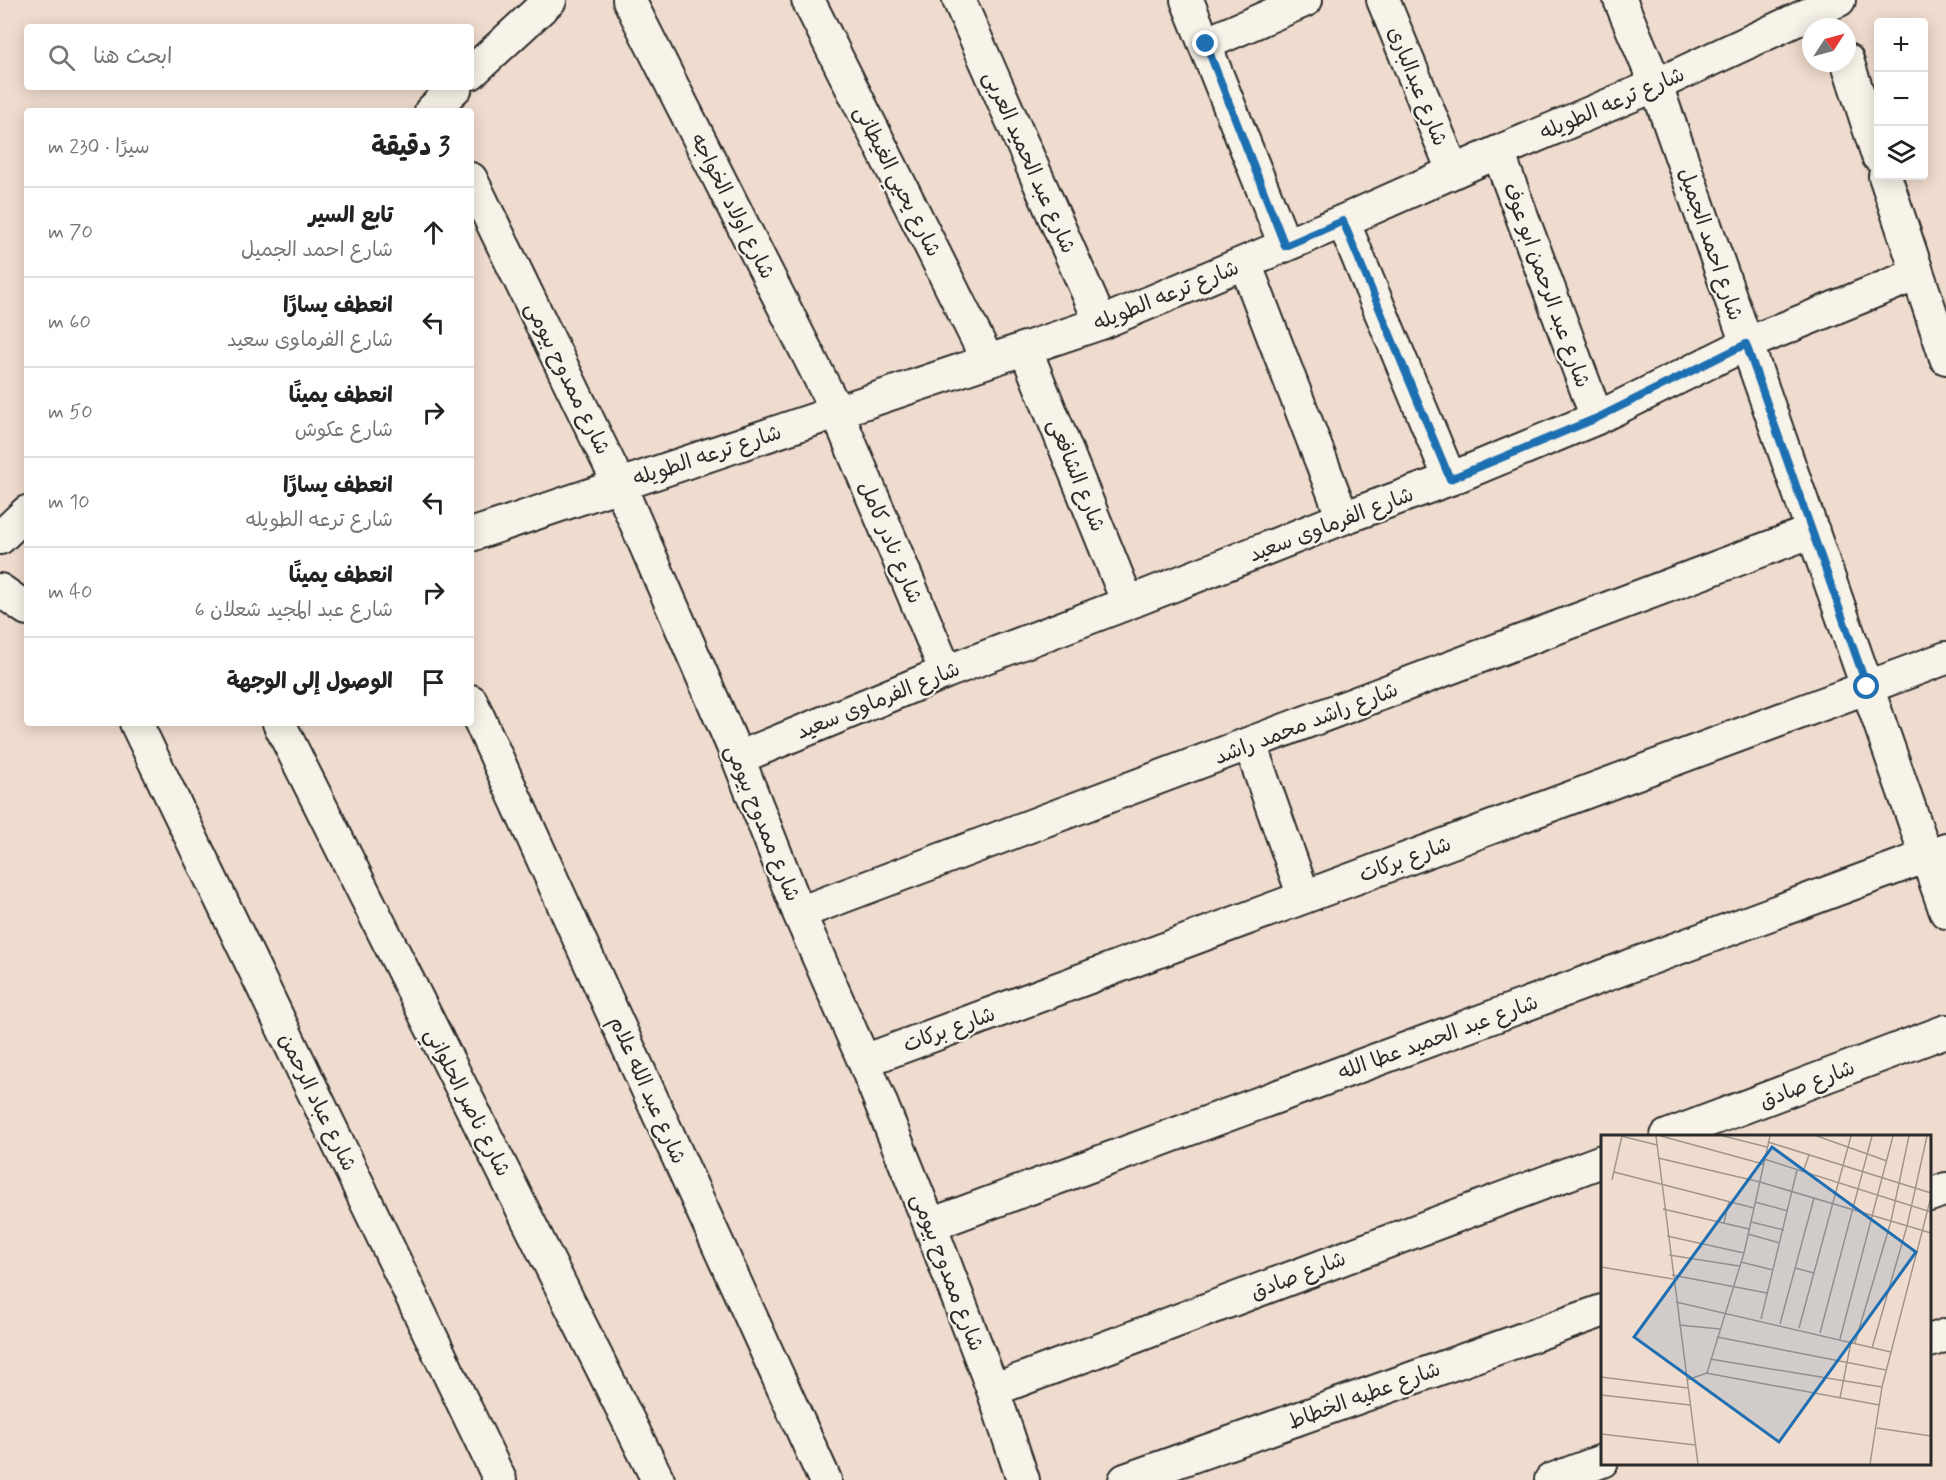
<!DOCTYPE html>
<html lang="ar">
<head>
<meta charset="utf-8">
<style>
	:root { --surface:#fff; --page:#f2f2f2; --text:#222; --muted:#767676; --line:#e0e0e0 }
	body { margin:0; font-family:Mynerve,"Playpen Sans Arabic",sans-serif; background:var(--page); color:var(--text); direction:rtl }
	.controls { position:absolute; right:18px; top:18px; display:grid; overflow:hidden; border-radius:6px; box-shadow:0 3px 15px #0003 }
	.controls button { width:54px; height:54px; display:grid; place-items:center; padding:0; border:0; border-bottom:2px solid var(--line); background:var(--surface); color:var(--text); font:30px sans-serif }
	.compass { position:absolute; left:1802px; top:18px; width:54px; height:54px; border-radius:50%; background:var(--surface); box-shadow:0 3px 15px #0003; rotate:54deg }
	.stop { position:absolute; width:18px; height:18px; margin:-14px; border:4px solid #1f6fb2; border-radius:50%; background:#fff }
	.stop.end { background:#1f6fb2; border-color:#fff; box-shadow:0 2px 6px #0008 }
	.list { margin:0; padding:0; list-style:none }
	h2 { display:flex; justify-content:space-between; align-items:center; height:78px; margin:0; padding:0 24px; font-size:26px }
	h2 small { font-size:20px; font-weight:400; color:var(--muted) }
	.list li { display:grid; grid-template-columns:39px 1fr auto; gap:18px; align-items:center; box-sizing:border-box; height:90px; padding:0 24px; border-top:2px solid var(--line) }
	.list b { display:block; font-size:22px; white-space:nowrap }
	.list p { margin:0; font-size:20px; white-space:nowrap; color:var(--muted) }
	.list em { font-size:20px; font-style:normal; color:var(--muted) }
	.icon { flex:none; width:33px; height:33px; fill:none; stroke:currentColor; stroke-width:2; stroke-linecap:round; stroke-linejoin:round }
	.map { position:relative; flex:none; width:1946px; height:1480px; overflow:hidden; direction:ltr }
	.search { position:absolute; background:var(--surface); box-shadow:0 3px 15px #0003; left:24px; top:24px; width:450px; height:66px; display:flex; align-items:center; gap:15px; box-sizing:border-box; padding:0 21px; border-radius:6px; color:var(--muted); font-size:22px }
	.panel { position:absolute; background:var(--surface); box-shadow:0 3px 15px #0003; left:24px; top:108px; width:450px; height:618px; border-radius:6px; direction:rtl }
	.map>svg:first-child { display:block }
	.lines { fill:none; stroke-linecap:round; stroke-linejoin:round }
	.minor-casing { stroke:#2b2b2b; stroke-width:36 }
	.minor { stroke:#f7f3e8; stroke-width:32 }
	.route { stroke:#1f6fb2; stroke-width:8 }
	.labels { text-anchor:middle; stroke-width:4.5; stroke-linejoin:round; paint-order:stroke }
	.street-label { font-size:21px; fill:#2b2b2b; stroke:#f7f3e8 }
	.inset-road { fill:none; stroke:#a1958d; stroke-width:1.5 }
	.view { fill:#1f6fb2; fill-opacity:0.15; stroke:#1f6fb2; stroke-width:3 }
	.inset-edge { fill:none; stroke:#2b2b2b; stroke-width:3 }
</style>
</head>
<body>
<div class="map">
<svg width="1946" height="1480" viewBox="0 0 1946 1480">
	<rect width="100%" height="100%" fill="#f0dcce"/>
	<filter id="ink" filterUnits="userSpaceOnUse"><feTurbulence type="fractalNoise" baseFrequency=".0167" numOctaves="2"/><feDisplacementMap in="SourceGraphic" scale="12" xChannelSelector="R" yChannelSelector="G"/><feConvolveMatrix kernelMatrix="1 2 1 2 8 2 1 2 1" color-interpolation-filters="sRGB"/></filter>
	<g filter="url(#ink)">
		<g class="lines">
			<g class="minor-casing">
				<path id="minor" d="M629,0L837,412L946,672
					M808,0L988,361
					M959,0L1101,323
					M1187,0L1285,245
					M1383,0L1453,171
					M1620,0L1656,85L1946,912
					M1205,44L1306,0
					M1847,60L1878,156
					M471,73L550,0
					M431,111L456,87
					M1498,152L1597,418
					M1885,176L1946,358
					M471,179L619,484L738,758L799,913L864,1061L930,1225L993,1390L1023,1480
					M1343,221L1450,479
					M1245,263L1343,518
					M1025,348L1128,603
					M471,535L1101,323L1343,221L1498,152L1656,85L1839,0
					M0,538L27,512
					M0,590L27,609
					M471,701L825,1480
					M136,723L500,1480
					M279,723L658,1480
					M1250,744L1304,897
					M738,758L946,672L1128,603L1343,518L1450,479L1597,418L1746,344L1917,274
					M799,913L1813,531
					M864,1061L1946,658
					M1667,1136L1946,1031
					M1930,1195L1946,1189
					M930,1225L1946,849
					M1930,1341L1946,1335
					M993,1390L1602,1161
					M1125,1480L1602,1311
					M1551,1480L1602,1461"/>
			</g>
			<use href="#minor" class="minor"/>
		</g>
	</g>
	<g class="lines" filter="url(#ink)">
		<path class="route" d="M1206,44L1285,246L1343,221L1450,479L1597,418L1746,344L1867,687"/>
	</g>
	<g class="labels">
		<g class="street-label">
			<text transform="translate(1418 86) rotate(68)" y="7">شارع عبدالبارى</text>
			<text transform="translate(1612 103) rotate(-23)" y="7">شارع ترعه الطويله</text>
			<text transform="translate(1030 162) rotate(66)" y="7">شارع عبد الحميد العربى</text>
			<text transform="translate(898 181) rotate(63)" y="7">شارع يحيي الغيطانى</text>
			<text transform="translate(733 206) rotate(63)" y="7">شارع اولاد الخواجه</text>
			<text transform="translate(1711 244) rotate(71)" y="7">شارع احمد الجميل</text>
			<text transform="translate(1547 285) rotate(70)" y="7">شارع عبد الرحمن ابو عوف</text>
			<text transform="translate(1166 295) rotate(-22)" y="7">شارع ترعه الطويله</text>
			<text transform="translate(568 378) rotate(64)" y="7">شارع ممدوح بيومى</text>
			<text transform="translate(707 455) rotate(-18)" y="7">شارع ترعه الطويله</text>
			<text transform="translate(1077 475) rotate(68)" y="7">شارع الشافعى</text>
			<text transform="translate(1331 524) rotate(-21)" y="7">شارع الفرماوى سعيد</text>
			<text transform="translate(891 542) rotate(67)" y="7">شارع نادر كامل</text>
			<text transform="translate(878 700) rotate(-22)" y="7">شارع الفرماوى سعيد</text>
			<text transform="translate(1306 723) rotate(-21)" y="7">شارع راشد محمد راشد</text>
			<text transform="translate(763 823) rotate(68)" y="7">شارع ممدوح بيومى</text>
			<text transform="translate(1405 859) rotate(-20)" y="7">شارع بركات</text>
			<text transform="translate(949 1029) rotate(-20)" y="7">شارع بركات</text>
			<text transform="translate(1438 1037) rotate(-20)" y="7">شارع عبد الحميد عطا الله</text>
			<text transform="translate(1807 1084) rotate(-21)" y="7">شارع صادق</text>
			<text transform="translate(648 1090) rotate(66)" y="7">شارع عبد الله علام</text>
			<text transform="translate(318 1102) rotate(64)" y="7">شارع عباد الرحمن</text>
			<text transform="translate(468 1102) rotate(63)" y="7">شارع ناصر الحلواني</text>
			<text transform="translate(948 1272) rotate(69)" y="7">شارع ممدوح بيومى</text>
			<text transform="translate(1298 1275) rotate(-21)" y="7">شارع صادق</text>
			<text transform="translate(1364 1395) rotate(-20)" y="7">شارع عطيه الخطاط</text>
		</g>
	</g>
	<g transform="translate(1601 1135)">
		<rect width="330" height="330" fill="#f0dcce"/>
		<path class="inset-road" d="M20,1L56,10M55,1L97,329M60,1L162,29M122,1L166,12M216,1L286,26M167,7L330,58M57,23L159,47L330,98M163,24L330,77M13,37L153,73M202,37L208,20M11,45L21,1M154,67L187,76M62,74L148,94M150,87L183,95M123,88L128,66M147,99L179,108M66,101L143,118M68,120L138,131M140,127L172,135M0,132L72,144M194,133L213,138M71,140L166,158M75,167L290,217M160,184L196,35M179,189L213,63M78,190L119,194M198,193L250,1M219,198L271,1M116,202L285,235M239,204L292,1M254,208L290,86L308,1M271,213L306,91L326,1M109,224L281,252M105,238L278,270M0,242L87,253M86,245L106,238L143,118L169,1M0,260L89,270M239,263L250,207M276,293L330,301M0,299L94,310M269,329L281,252L330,62"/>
		<path class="view" d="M171,12L315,117L178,307L33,202Z"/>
		<rect width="330" height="330" class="inset-edge"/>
	</g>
</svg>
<div class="controls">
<button>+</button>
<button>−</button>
<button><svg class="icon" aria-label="layers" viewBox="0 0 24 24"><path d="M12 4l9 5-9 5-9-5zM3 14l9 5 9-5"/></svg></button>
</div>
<svg class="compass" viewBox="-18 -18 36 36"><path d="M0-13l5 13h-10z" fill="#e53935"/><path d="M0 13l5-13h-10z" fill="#767676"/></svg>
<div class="stop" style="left:1867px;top:687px"></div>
<div class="stop end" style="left:1206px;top:44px"></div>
<div class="search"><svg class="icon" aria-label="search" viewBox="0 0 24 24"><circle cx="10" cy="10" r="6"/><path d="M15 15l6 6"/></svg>ابحث هنا</div>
<section class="panel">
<h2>3 دقيقة<small>سيرًا · 230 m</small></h2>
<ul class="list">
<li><svg class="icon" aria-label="ahead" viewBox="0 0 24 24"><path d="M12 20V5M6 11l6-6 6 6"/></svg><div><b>تابع السير</b><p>شارع احمد الجميل</p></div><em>70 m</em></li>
<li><svg class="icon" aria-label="left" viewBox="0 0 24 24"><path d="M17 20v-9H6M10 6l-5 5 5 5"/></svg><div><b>انعطف يسارًا</b><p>شارع الفرماوى سعيد</p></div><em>60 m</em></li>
<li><svg class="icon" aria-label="right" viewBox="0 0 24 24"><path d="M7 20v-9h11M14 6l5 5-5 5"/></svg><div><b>انعطف يمينًا</b><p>شارع عكوش</p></div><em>50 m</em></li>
<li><svg class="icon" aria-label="left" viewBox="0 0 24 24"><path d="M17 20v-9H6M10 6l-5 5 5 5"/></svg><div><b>انعطف يسارًا</b><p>شارع ترعه الطويله</p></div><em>10 m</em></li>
<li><svg class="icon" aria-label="right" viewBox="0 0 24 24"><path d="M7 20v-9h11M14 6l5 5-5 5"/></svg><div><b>انعطف يمينًا</b><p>شارع عبد المجيد شعلان 6</p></div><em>40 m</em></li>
<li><svg class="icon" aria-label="arrive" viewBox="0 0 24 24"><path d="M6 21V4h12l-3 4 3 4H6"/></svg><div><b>الوصول إلى الوجهة</b></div></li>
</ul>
</section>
</div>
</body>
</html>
